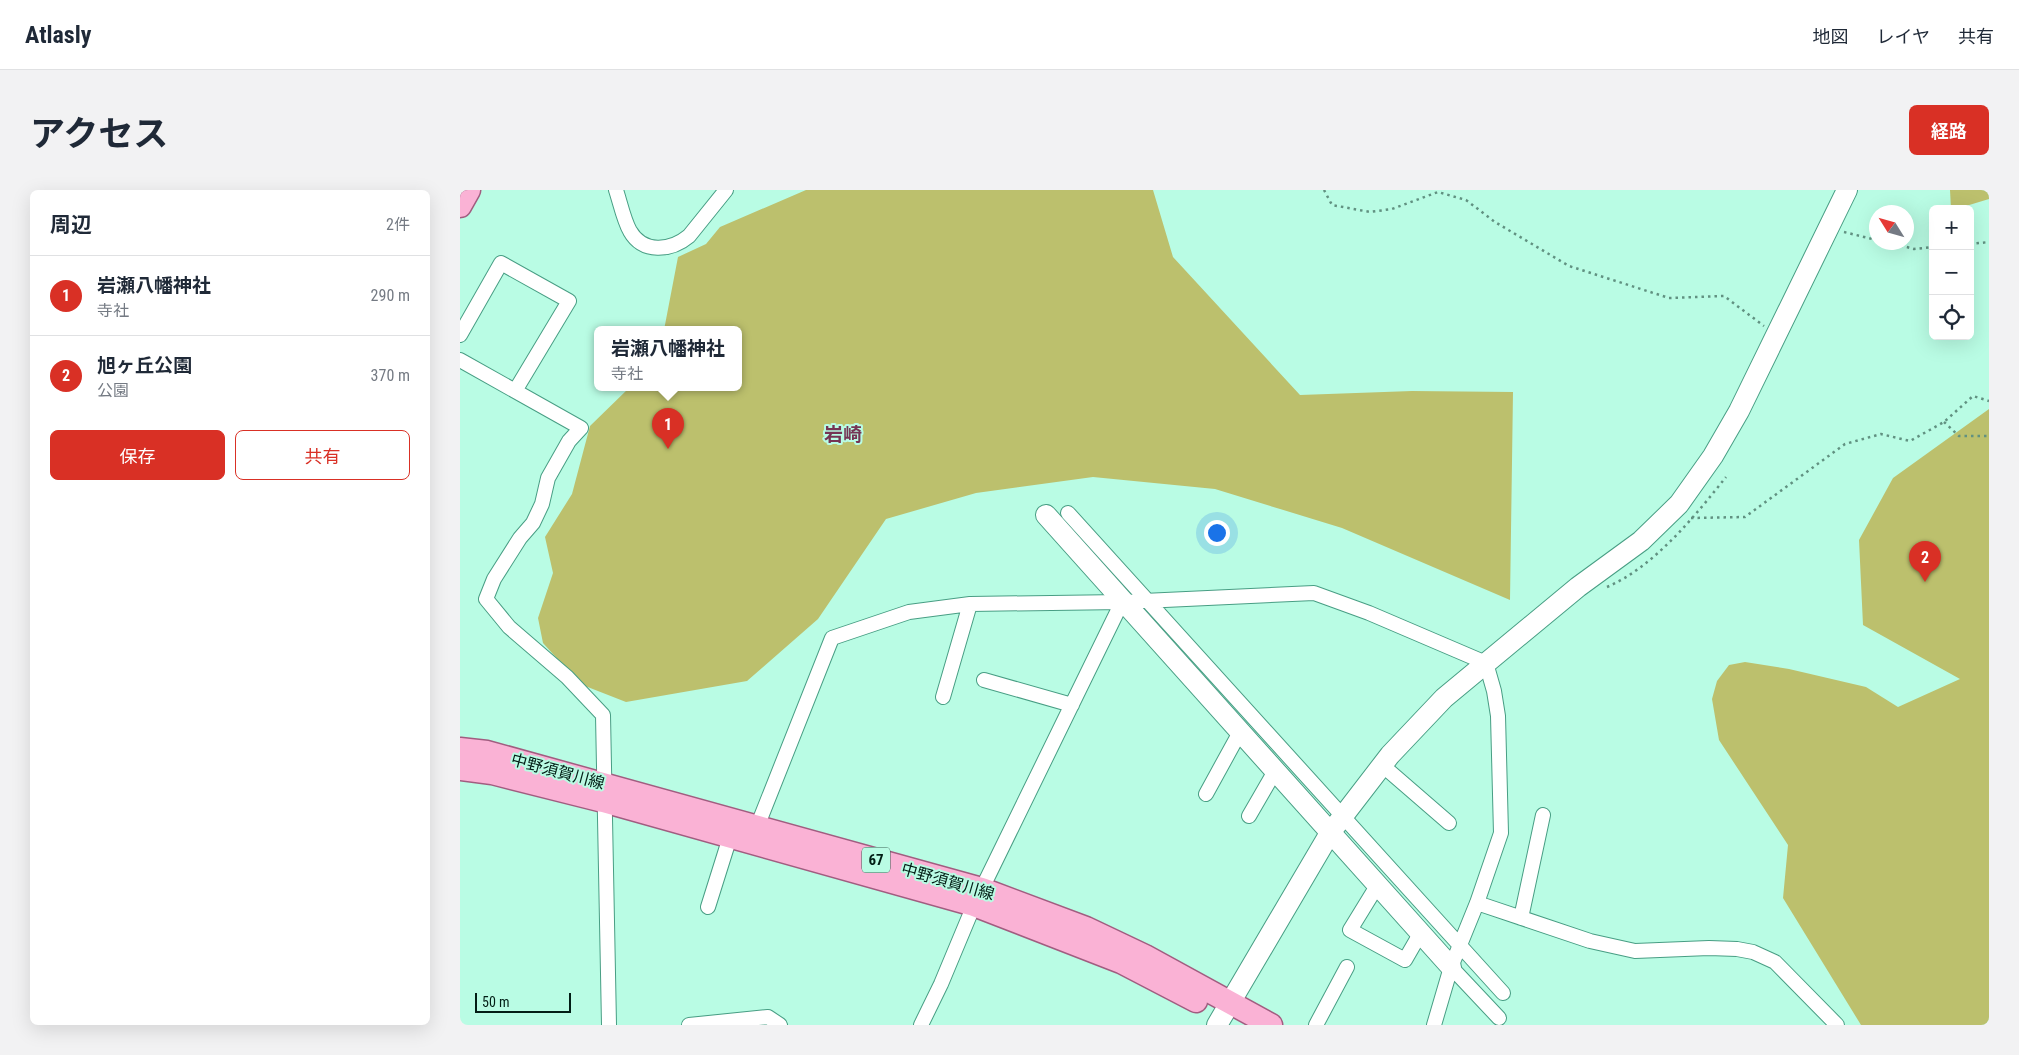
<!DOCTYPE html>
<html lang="ja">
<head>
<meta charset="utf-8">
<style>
	:root { --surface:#fff; --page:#f2f2f3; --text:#1f2937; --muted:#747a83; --line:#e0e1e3; --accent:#d93025 }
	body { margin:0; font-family:"Roboto Condensed","Noto Sans JP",sans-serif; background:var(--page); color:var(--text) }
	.controls { position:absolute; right:15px; top:15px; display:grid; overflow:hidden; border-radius:8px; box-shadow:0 5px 20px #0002 }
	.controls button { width:45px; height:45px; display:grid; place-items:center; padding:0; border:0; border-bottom:1px solid var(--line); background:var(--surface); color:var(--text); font:25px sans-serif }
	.compass { position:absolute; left:1409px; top:15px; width:45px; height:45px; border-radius:50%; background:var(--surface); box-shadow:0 5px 20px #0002; rotate:307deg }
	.scale { position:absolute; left:15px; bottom:12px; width:96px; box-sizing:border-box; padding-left:5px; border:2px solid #021d15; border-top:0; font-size:14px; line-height:18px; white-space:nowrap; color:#021d15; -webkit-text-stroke:4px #b9fce4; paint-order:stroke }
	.you { position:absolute; left:756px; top:342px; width:18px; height:18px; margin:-12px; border:4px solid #fff; border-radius:50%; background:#1a73e8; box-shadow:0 0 0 8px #1a73e833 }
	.badge { display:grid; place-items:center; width:32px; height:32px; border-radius:50%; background:var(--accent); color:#fff; font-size:16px; font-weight:700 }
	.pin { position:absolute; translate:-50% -41px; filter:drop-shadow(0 1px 2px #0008) }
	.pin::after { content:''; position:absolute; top:26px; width:18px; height:15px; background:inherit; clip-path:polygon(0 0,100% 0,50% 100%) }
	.popup { position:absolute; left:134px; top:136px; width:148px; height:65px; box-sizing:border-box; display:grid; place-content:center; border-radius:8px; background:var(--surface); filter:drop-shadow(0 1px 4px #0005); font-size:16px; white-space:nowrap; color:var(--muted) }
	.popup b { font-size:19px; color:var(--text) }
	.popup::after { content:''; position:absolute; left:50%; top:100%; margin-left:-10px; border:10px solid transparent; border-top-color:var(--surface) }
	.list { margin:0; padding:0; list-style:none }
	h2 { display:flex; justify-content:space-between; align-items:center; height:65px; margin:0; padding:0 20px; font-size:21px }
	h2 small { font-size:16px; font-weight:400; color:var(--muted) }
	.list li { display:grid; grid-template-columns:32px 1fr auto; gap:15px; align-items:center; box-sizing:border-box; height:80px; padding:0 20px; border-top:1px solid var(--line) }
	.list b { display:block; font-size:19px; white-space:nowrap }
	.list p { margin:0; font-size:16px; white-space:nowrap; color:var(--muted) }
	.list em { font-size:16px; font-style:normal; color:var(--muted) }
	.actions { display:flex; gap:10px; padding:15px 20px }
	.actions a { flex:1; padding:11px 0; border:1px solid var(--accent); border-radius:8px; text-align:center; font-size:18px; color:var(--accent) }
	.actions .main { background:var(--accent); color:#fff }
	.icon { flex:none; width:28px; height:28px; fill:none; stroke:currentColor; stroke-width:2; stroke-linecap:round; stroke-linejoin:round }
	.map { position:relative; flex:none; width:1529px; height:835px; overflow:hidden; border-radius:8px }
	header { display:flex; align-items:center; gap:30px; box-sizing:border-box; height:70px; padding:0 25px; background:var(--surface); border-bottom:1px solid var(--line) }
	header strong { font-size:24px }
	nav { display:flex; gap:28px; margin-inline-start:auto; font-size:18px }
	.intro { display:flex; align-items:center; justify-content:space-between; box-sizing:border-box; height:120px; padding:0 30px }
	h1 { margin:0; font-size:35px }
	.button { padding:12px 22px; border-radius:8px; background:var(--accent); color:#fff; font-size:18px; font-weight:700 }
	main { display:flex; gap:30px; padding:0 30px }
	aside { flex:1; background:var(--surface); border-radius:8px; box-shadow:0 5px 20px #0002 }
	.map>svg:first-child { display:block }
	.green { fill:#bcc06d }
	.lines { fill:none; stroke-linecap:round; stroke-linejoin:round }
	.street-casing { stroke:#489e84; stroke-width:16 }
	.secondary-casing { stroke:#489e84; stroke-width:22 }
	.primary-casing { stroke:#a15d80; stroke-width:25 }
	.path { stroke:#619181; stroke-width:2.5; stroke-dasharray:2.5 4; stroke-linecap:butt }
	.street { stroke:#fff; stroke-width:14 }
	.secondary { stroke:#fff; stroke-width:20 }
	.primary { stroke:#fab2d5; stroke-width:22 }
	.labels { text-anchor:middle; stroke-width:4; stroke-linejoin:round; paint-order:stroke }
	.shield { fill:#b9fce4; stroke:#396053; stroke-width:1 }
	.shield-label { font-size:15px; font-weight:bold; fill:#021d15 }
	.street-label { font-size:16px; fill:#021d15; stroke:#b9fce4 }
	.quarter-label { font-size:19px; font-weight:bold; fill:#753454; stroke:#b9fce4 }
</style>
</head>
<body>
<header>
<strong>Atlasly</strong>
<nav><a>地図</a><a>レイヤ</a><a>共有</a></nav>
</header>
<div class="intro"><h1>アクセス</h1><a class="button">経路</a></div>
<main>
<aside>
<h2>周辺<small>2件</small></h2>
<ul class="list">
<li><span class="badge">1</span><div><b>岩瀬八幡神社</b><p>寺社</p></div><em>290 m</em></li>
<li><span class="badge">2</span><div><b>旭ヶ丘公園</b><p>公園</p></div><em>370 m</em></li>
</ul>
<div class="actions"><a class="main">保存</a><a>共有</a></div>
</aside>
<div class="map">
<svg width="1529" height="835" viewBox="0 0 1529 835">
	<rect width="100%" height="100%" fill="#b9fce4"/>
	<path class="green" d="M346,0H693L713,67L840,205L952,201L1053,202L1050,410L882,338L755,299L633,287L516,303L426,329L358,429L287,491L166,512L120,494L83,453L78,428L93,383L85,347L112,304L130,236L169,198H278V140H204L218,67L246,54L260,37Z
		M1490,0H1529V9L1496,19H1491Z
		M1529,219V835H1401L1323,708L1328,655L1259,550L1252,509L1257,491L1269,475L1285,472L1329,479L1406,497L1438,517L1500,489L1403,435L1399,350L1433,288Z"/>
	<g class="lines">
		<g class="street-casing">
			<path id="street" d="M156,0C160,12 164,31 170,41C183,64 211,61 229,46L266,0
				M0,145L41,73L109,111L55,201
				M0,170L121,238L109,251L88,288L82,314L73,333L60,348L34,389L26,409L49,437L107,487L143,525L149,835
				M608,323L1043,803
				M524,490L612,515
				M483,507L510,414
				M922,575L989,633
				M746,604L780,542
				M789,626L815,581
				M295,642L372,448L449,422L510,414L662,412L854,403L909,423L1026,473L1034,501L1038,526L1041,643L1017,713L991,777L974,835
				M917,696L890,740L945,770L960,744
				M1017,713L1130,751L1175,761L1249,758L1277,759L1293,762L1315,772L1377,835
				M248,717L270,647
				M1061,728L1083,625
				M991,777L1039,828
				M229,835L308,827L320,835
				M461,835L481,794L514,715L662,412
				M856,835L887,777"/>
		</g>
		<g class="secondary-casing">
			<path id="secondary" d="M586,325L991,777
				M757,835L870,643L930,565L984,508L1118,397L1181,351L1219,314L1253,266L1279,221L1387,0"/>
		</g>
		<g class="primary-casing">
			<path id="primary" d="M0,16L9,0
				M0,559L27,562L522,699L626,738L685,766L811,835
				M0,579L32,583L143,611L514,715L661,772L736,811"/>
		</g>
		<path class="path" d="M864,0L872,15L910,22L932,19L978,2L1006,10L1035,32L1109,76L1209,108L1264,106L1304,136
			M1384,42L1416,50
			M1428,52L1454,59L1473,57
			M1510,54L1529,52
			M1484,232L1499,246H1529
			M1231,328L1285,327L1385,254L1421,244L1450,251L1484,232L1513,206L1529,211
			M1147,397C1194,377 1235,326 1266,287"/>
		<use href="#street" class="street"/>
		<use href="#secondary" class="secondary"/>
		<use href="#primary" class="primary"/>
	</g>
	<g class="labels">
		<rect class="shield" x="402" y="657.5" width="28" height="25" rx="4"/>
		<g class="shield-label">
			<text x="416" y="675">67</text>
		</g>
		<g class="street-label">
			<text transform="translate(98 581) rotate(15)" y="6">中野須賀川線</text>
			<text transform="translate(488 691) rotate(16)" y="6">中野須賀川線</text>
		</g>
		<g class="quarter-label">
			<text x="383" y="251">岩崎</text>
		</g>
	</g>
</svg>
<div class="controls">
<button>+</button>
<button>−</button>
<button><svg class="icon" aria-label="locate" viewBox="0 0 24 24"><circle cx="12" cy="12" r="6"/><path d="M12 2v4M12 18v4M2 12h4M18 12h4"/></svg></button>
</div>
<svg class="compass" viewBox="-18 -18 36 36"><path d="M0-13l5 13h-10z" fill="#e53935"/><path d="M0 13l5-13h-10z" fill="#747a83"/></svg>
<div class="scale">50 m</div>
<div class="you"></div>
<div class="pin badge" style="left:208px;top:259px">1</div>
<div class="popup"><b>岩瀬八幡神社</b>寺社</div>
<div class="pin badge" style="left:1465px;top:392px">2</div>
</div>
</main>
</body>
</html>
